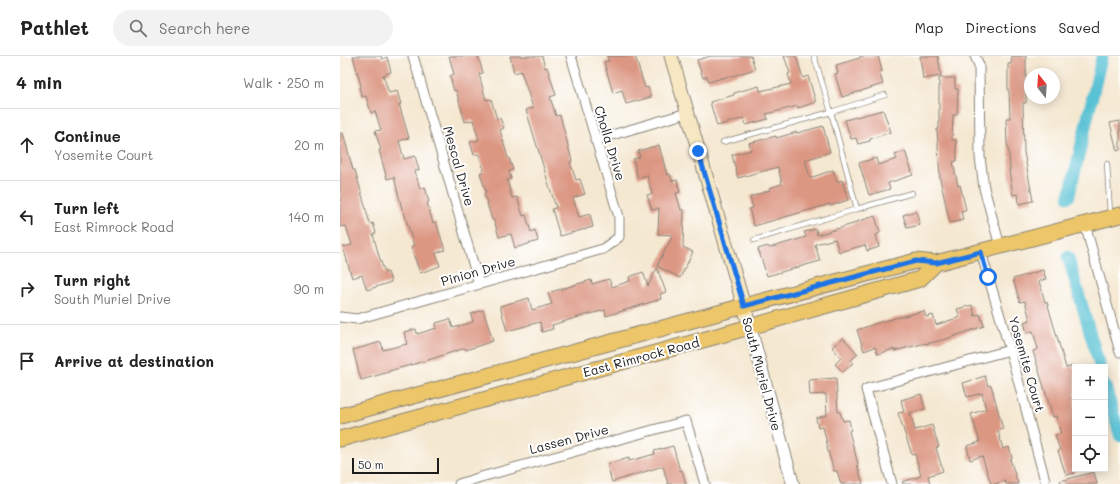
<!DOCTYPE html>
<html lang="en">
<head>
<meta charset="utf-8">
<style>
	:root { --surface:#fff; --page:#f2f2f2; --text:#222; --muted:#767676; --line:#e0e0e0 }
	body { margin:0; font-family:Mali,sans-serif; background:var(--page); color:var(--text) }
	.controls { position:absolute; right:12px; bottom:12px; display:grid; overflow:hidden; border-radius:0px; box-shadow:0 2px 10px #0003 }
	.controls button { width:36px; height:36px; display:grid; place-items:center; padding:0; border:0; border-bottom:1px solid var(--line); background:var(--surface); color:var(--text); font:20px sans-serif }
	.compass { position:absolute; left:684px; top:12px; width:36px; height:36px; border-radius:50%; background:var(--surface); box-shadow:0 2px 10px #0003; rotate:343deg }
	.scale { position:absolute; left:12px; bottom:10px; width:87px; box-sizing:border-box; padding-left:4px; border:2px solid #1c1c1c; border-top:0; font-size:11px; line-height:14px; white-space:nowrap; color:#1c1c1c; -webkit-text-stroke:3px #fff; paint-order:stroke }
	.stop { position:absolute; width:12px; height:12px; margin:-9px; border:3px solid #1a73e8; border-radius:50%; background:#fff }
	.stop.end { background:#1a73e8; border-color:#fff; box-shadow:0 1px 4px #0008 }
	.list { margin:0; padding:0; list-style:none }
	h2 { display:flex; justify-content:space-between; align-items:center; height:52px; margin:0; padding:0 16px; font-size:17px }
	h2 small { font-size:13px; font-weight:400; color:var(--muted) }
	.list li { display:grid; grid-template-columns:26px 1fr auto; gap:12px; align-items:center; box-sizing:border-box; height:72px; padding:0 16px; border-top:1px solid var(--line) }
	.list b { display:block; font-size:15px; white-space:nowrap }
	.list p { margin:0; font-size:13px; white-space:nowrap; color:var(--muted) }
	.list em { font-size:13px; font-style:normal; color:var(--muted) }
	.icon { flex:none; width:22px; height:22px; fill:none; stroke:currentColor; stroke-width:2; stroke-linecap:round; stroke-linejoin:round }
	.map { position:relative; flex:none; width:780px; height:428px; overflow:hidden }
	header { display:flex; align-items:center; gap:24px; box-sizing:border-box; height:56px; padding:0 20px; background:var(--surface); border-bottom:1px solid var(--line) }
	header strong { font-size:19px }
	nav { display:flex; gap:22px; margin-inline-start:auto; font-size:14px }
	.search { width:280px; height:36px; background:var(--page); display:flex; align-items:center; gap:10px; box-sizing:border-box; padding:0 14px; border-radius:22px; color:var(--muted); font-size:15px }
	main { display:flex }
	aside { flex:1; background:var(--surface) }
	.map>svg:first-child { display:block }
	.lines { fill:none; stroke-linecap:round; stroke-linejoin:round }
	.canal { stroke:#58c1d4; stroke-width:12 }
	.building { fill:#dc9783 }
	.service-casing { stroke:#888276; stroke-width:6 }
	.minor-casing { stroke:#888276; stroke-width:11 }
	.tertiary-casing { stroke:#888276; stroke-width:14 }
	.secondary-casing { stroke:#888276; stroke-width:15 }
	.primary-casing { stroke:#888276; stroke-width:17 }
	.service { stroke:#fff; stroke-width:4.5 }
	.minor { stroke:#fff; stroke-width:9 }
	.tertiary { stroke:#fff; stroke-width:12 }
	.secondary { stroke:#f7e8c3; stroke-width:13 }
	.primary { stroke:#ecc669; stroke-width:15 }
	.route { stroke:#1a73e8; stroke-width:5 }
	.labels { text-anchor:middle; stroke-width:4; stroke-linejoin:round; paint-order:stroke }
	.street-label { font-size:13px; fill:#1c1c1c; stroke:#fff }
</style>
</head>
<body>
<header>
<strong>Pathlet</strong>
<div class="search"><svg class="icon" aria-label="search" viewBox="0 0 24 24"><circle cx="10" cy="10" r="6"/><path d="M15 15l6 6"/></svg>Search here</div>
<nav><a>Map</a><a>Directions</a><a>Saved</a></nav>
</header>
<main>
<aside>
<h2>4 min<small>Walk · 250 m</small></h2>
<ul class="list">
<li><svg class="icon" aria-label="ahead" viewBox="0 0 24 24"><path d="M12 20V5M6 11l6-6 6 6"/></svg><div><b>Continue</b><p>Yosemite Court</p></div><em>20 m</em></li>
<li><svg class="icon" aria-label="left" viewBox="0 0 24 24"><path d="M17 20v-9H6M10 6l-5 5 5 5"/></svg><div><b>Turn left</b><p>East Rimrock Road</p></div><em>140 m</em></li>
<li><svg class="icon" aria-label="right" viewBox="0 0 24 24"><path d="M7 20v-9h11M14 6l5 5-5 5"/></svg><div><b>Turn right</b><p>South Muriel Drive</p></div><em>90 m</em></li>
<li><svg class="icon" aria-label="arrive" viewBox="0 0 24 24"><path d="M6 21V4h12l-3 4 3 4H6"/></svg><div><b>Arrive at destination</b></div></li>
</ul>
</aside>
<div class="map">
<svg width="780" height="428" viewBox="0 0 780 428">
	<rect width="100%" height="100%" fill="#fff"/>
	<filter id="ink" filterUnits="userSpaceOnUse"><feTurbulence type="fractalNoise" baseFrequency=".025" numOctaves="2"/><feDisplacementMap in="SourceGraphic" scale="8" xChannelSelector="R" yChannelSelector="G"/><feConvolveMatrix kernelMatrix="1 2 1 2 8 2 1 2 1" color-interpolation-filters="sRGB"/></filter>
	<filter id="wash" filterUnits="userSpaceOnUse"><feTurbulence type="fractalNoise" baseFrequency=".012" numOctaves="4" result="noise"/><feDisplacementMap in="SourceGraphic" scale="16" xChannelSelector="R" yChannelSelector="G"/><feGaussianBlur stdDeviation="0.9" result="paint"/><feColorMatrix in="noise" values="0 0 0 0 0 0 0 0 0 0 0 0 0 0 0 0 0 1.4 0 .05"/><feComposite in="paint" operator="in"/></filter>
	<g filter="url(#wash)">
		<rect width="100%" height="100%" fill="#f5e8d1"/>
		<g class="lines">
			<path class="canal" d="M729,141L762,0
				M728,201L760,311
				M765,329L780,380"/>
		</g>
		<g id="blocks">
			<path class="building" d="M13,0H41L42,3L47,1L51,16L43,19L49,37L57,35L61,48H59L69,82L59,85L64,103L75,100L79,114L75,115L80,133L85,131L89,146L87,147L93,167L96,166L105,194L96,197L100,210L80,217L71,191L74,190L63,153H62L54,121L47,123L39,94H41L35,75L41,74L35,55L31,57L26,40L22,41L19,31L21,30Z
				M109,0H138L143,17L139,18L146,44L151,43L157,63L160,62L164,72L160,74L168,102H169L173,114L169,115L171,123L167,124L172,142L177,141L183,160L186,159L191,176L195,174L198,185L175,192L171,178L159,181L154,164H152L144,137L146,136L140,117L144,115L139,98L134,99L130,86L139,84L133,64L125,66L116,34L114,35L110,20L114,18Z
				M170,0H202L205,12L207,11L216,39L210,41L216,60L220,59L232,105L230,106L236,124L240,123L245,138L233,142L239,161L250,158L253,171L220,180L212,153L216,152L186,54L193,52L181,15L174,17Z
				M267,0H295L305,32L308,31L311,41L286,48L282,34L273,37L264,6L269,5Z
				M371,0H411L415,13L389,21V20L369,26L367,20L363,22L357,4Z
				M444,0H456L463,22L468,20L476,46L458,52V50L426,58L428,63L406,69L404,62L377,70L370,46L394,39V37L419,30L420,35L451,28L448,18L450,17Z
				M520,0H538L542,15L539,16L543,28L502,41L495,18L498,17L496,9L520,2Z
				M580,0H598L601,20L583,23Z
				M672,0H686V47H683L684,96L693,145L679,148L678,138L673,139L669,114H670L669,98L667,88L666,62H670L669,35H668V8H671Z
				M599,22H615V33H618L617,59H613L612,84H616L617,105L613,106L618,130L620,129L626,154L621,155L623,164L610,167L600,123L597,73H599Z
				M543,54L551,76L530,83V85L518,88L516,82L511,83L505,64Z
				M780,65V94L777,95L770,67Z
				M483,70L490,96L465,104L470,122L493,114L497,126L502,124L508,144L490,150V148L414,170L409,153L413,152L410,141L430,134L429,132L442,128L438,111L398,122L392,99L411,94L409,87L436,80V82L457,76V77Z
				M0,77H3L13,114H15L30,168L33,167L36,177L33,178L39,200L45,217L48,216L51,226L27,234L22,219L12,222L3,191L12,189L6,170L0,171Z
				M319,89L327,119L330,118L332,125L337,124L340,136L336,137L341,154H344L343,191L353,196L340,222L317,210L333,179L318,178L319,152L312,154L307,139L312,138L307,119L298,122L293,103L300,101L298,95Z
				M565,95L573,119L548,127L550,133L529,139L519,107L536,102L538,109L557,103L555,99Z
				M576,155L580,169L567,172L563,159Z
				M535,160L540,177L536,179L539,191L527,195L525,189L499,196L495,183L475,188L480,205L427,220L418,193L428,190L429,192L466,181L464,176L476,173L477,179L513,168V167Z
				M317,212L326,236L320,238L321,243L266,260L265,254L239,261L212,269L213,273L202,276L200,266L167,275L160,250L189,242L192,254L212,248L208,237L251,224L252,228L269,223L272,231L290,225L289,221L303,216L308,230Z
				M703,214L706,223L699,225L705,246H707L726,312L733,310L735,317V417L726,419L718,395L720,394L715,379L721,378L716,360L713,361L693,295L698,293L693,275L687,277L684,266L690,264L685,245L680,246L673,223Z
				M632,249L635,260L640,258L644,270L606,283L586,288V287L554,295V293L538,298L535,291L524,295L517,274L540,266L584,255L586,261L593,259L596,269L620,261L617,253Z
				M143,254L153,285L126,294L125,292L85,305L49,315V316L21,324L13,294L41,286L43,294L67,288L64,276L76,273L77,278L97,272L96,267L110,263L113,272L133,266L131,258Z
				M503,282L518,298L511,304L513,307L503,316L495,308L501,302L492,291Z
				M645,320L648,330L651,329L663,373L658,375L663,393L669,391L672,402L670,403L678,428H666L665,425L655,428H651L642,400L630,404L627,390L640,386L631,358L646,353L642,337L627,341L623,327Z
				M496,322L498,356H500L503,365L509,364L511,374L509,375L518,408L517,409L523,428H501L497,415H494L487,392H488L483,371L478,372L476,362L487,359L486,338L470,339L469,324Z
				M581,338L585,353L570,357L575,374L592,369L599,391L596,392L603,415L588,420L590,428H563L562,426L581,420L575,398L572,399L558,357L564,356L561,344Z
				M333,390L340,415L342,414L346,428H328L323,410L272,426L267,408L289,402V405L304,401L315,398L314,395Z
				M754,416L757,428H721L720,425Z"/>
		</g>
	</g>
	<g filter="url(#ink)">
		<use href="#blocks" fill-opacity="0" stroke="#888276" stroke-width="1"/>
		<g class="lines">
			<g class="service-casing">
				<path id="service" d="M474,0L491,56L545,39
					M383,86L491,56L517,153L414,184
					M767,108L770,158
					M517,153L572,137"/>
			</g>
			<g class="minor-casing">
				<path id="minor" d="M73,0L139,228
					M635,0L639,9L640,101L644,132L660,190
					M255,84L347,57
					M745,168L780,296
					M641,196L670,294L706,428
					M0,261L17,263L263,193L279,181V161L231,0
					M119,428L141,421L346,365L365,428
					M552,428L526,333L670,294"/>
			</g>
			<g class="tertiary-casing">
				<path id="tertiary" d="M410,271L453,428"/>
			</g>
			<g class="secondary-casing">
				<path id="secondary" d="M331,0L410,271"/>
			</g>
			<g class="primary-casing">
				<path id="primary" d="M0,360L404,250L576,205L596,207L780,159
					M0,383L381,279L580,223L596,207"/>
			</g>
			<use href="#service" class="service"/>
			<use href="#minor" class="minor"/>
			<use href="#tertiary" class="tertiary"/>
			<use href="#secondary" class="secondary"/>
			<use href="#primary" class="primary"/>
		</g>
	</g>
	<g class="lines" filter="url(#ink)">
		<path class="route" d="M358,95L404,250L576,205L596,207L641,196L648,221"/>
	</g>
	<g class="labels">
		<g class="street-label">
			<text transform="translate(270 87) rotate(73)" y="5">Cholla Drive</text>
			<text transform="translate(119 110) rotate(74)" y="5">Mescal Drive</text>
			<text transform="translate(138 215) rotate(-16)" y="5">Pinion Drive</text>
			<text transform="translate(301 301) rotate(-15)" y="5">East Rimrock Road</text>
			<text transform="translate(687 308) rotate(74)" y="5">Yosemite Court</text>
			<text transform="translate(422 318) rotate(75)" y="5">South Muriel Drive</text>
			<text transform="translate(229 383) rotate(-15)" y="5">Lassen Drive</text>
		</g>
	</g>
</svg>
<div class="controls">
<button>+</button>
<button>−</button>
<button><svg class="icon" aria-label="locate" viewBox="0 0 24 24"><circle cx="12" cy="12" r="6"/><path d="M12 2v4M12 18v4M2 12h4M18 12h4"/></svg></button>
</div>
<svg class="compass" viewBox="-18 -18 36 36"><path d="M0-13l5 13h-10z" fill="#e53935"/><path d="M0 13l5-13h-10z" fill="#767676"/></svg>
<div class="scale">50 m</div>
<div class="stop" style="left:648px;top:221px"></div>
<div class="stop end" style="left:358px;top:95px"></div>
</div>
</main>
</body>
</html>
